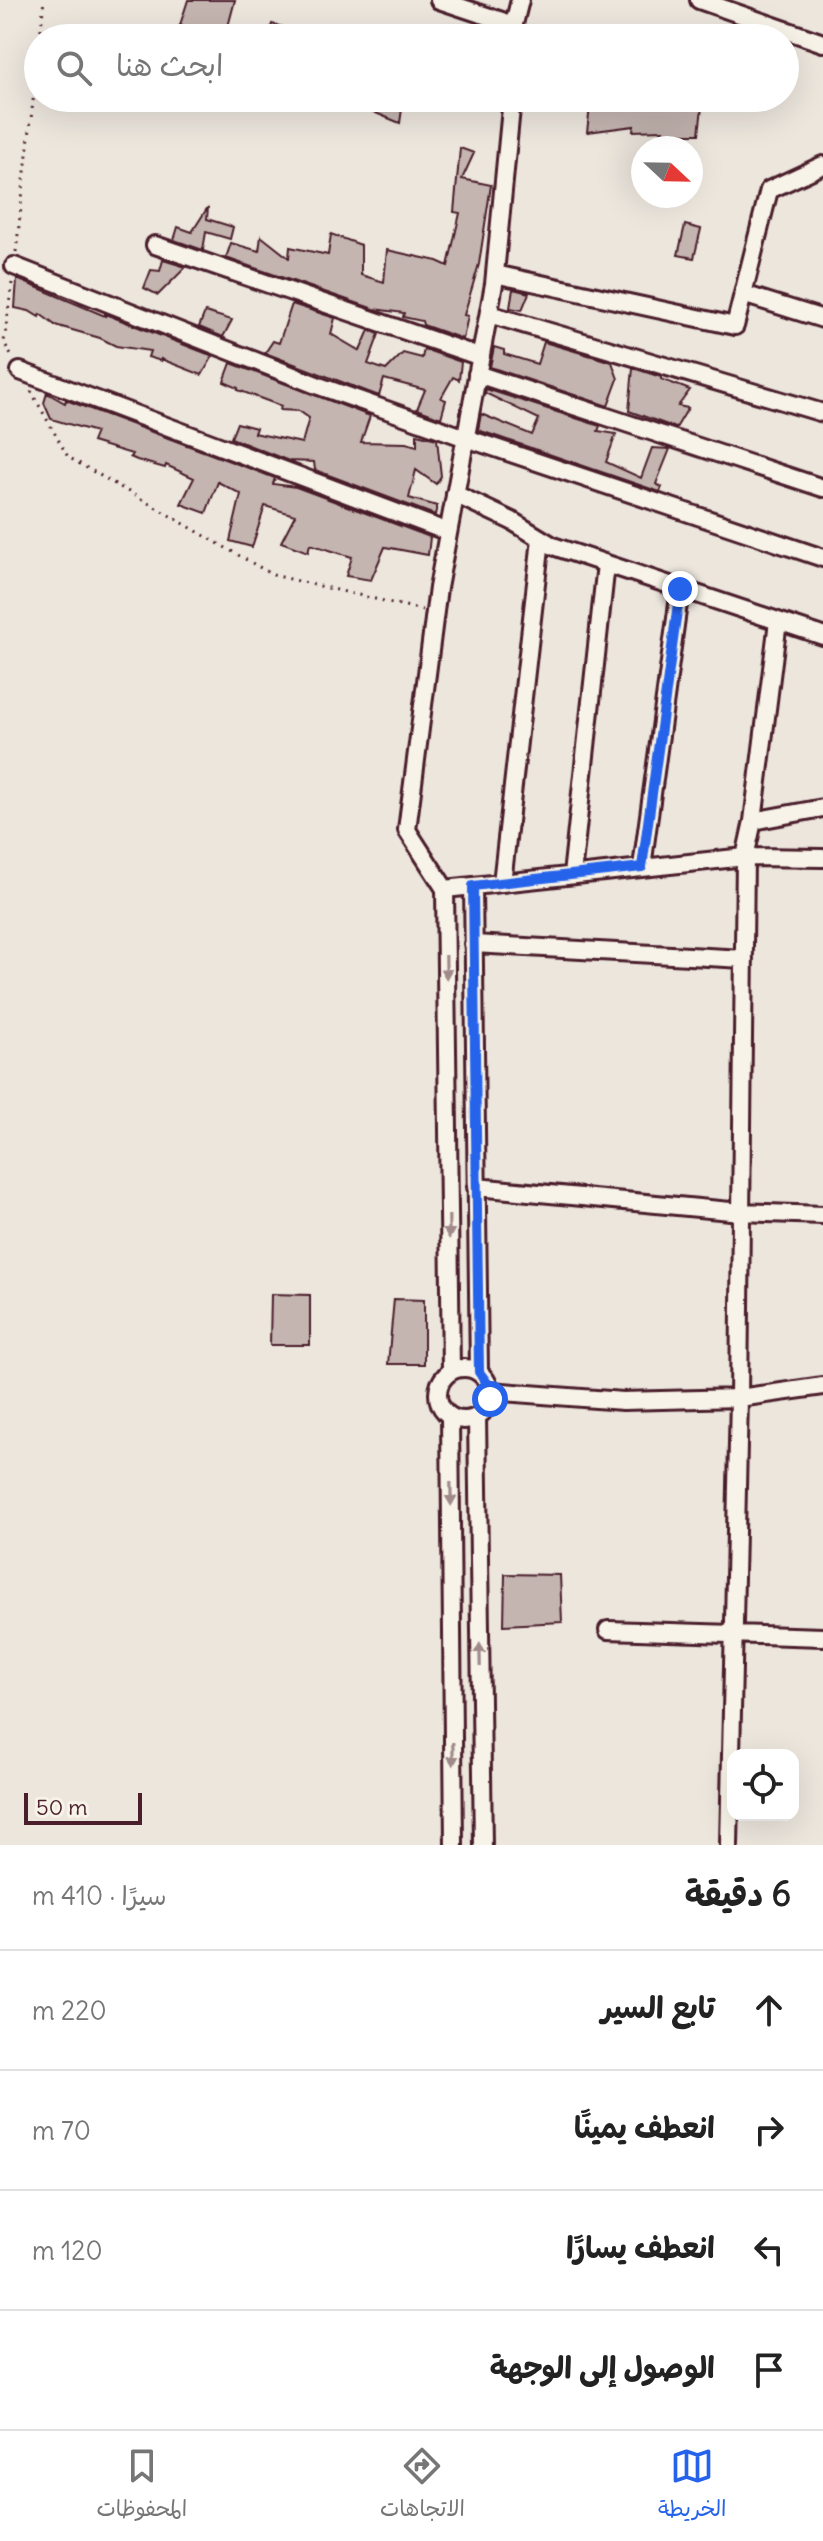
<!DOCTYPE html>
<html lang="ar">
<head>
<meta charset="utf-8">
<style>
	:root { --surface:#fff; --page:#f6f6f6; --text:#222; --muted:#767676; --line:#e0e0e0; --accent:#2563eb }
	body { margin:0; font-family:Delius,"Playpen Sans Arabic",sans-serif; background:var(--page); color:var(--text); direction:rtl }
	.controls { position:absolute; right:24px; bottom:24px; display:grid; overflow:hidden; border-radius:16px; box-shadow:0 8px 32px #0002 }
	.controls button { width:72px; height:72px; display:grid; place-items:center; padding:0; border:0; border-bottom:2px solid var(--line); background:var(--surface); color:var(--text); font:40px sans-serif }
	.compass { position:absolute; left:631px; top:136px; width:72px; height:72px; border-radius:50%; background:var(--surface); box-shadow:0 8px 32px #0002; rotate:112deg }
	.scale { position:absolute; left:24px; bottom:20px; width:118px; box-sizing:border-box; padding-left:8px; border:4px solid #4a1f2b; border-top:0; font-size:22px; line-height:28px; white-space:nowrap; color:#4a1f2b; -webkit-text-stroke:6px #f7f3e8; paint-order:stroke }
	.stop { position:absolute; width:24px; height:24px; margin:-18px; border:6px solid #2563eb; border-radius:50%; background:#fff }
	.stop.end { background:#2563eb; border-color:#fff; box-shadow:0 2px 8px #0008 }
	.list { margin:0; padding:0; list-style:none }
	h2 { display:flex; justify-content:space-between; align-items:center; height:104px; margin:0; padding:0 32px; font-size:34px }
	h2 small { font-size:26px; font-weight:400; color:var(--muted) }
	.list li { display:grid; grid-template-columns:52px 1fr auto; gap:24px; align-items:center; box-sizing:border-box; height:120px; padding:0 32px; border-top:2px solid var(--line) }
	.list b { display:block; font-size:30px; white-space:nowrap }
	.list em { font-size:26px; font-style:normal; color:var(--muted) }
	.icon { flex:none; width:44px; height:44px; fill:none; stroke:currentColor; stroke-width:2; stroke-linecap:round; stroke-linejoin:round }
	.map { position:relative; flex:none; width:823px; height:1845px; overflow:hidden; direction:ltr }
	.search { position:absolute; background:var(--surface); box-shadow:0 8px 32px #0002; left:24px; right:24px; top:24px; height:88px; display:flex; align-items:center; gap:20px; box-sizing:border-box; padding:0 28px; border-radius:44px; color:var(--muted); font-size:30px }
	.sheet { height:584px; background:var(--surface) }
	nav { display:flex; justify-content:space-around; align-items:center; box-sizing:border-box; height:112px; border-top:2px solid var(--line); background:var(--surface); font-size:22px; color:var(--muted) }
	nav a { display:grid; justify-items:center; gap:4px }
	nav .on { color:var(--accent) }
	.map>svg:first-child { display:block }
	.building { fill:#c4b5b0; stroke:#4a1f2b; stroke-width:2 }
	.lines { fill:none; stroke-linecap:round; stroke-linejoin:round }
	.minor-casing { stroke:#4a1f2b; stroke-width:22 }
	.path { stroke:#4a1f2b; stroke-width:3; stroke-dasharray:2 6; stroke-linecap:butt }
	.minor { stroke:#f7f3e8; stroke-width:16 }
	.oneway { fill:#a0898a }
	.route { stroke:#2563eb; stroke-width:10 }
</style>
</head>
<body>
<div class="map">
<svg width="823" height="1845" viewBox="0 0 823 1845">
	<rect width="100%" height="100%" fill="#ece6dd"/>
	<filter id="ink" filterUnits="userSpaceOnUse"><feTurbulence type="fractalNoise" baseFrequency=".0125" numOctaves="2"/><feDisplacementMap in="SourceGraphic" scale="16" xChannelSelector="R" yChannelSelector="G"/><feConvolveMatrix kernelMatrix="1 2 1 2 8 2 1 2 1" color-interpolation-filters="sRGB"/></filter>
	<g filter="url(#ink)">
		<path class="building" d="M188,0H235L225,38L180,25Z
			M272,24L309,34L308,38H268Z
			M591,98H703L699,134H663V130L633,131L634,126L587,132Z
			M366,106L402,109L400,123L366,109Z
			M460,148L474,153L462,179L491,185L479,264L464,315L468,316L463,339L423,325L422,321L403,317L404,313L374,309L226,258L231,243L259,251L261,236L289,258L290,247L328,255L331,234L361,245V275L384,282L387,250L437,261L448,266L460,213L454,212Z
			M208,207L207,219L233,227L230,239L206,232L203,250L174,240L178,227L192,232Z
			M685,225L701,229L694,258L678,255Z
			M163,260L186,267L158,295L144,288L151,270L160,271Z
			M17,279L105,316V314L213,356L202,375L161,359V361L148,357L150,351L116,346L100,338L55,325L40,314L39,317L29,311L15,308Z
			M513,289L529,293L522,310L510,308Z
			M292,304L335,318L331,334L360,351L369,330L379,334L368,364L386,370L403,353L422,358L424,349L461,362L459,380L453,377L441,398L446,400L441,418L417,409L425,390L384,379L379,396L265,353L273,341L279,343Z
			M205,312L232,320L223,337L199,327Z
			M544,342L612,362L618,379L608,406L490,367L494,347L504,350V354L537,364Z
			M231,363L370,416L361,442L406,443L417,446V434L437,439L441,476L436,484L416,470L409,498L437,506L435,515L315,470L314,462L289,461L231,438L237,423L256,428L254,433L302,443L309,418L299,411L280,410L281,406L238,390V388L224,382Z
			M633,368L661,377V379L690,390L678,406L688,408L676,428L629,411Z
			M486,389L600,426L598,431L616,434L606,462L641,478L652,448L670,449L656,484L662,487L660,492L478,430L481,414L532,435L539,419L485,393Z
			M47,393L65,403L66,400L275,478L273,484L296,487L430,537L428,555L385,547L371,580L346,576L352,557L310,544L308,552L281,542L295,515L265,506L252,547L230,541L241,494L218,482L206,513L181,504L194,478L166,465L165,468L137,460L130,457L132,454L92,442L96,432L51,419L44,403Z
			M271,1294L310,1295V1345H270Z
			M394,1299L424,1300V1364H388Z
			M505,1574L560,1575L562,1622L504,1625Z"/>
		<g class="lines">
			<g class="minor-casing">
				<path id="minor" d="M439,0L502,21L512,38
					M699,0L823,43
					M511,36L520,0
					M155,245L481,357
					M14,266L319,386L466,438L823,558
					M495,274L735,326L769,190L823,165
					M743,294L823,319
					M489,314L823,413
					M20,371L448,532
					M477,374L823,488
					M455,494L512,521L553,546L823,636
					M753,821L778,621
					M642,867L680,589
					M572,875L606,564
					M502,883L541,539
					M473,886L479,1372
					M445,889L745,857L823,858
					M473,944L744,959
					M476,1187L741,1212L823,1215
					M438 1394a26 26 0 1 1 52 0a26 26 0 1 1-52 0Z
					M451,1370L445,889L407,830L438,588L494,284L512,98
					M490,1391L623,1401L739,1398L823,1386
					M450,1416L454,1845
					M477,1416L483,1845
					M608,1630L823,1637
					M729,1845L739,1398L745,857L753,821L823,808"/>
			</g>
			<path class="path" d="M40,38L44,0
				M16,252L38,57
				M12,283L4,342L12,357
				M31,391L68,457L273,575L422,610"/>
			<use href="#minor" class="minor"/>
		</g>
		<defs><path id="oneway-solid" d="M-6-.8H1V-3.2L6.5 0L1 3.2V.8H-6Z" transform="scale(2)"/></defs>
		<g class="oneway">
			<use href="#oneway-solid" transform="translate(446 967) rotate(89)"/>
			<use href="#oneway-solid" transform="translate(449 1227) rotate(89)"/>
			<use href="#oneway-solid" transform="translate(451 1494) rotate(89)"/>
			<use href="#oneway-solid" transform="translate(480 1655) rotate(-91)"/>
			<use href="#oneway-solid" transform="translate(453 1754) rotate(89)"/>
		</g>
	</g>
	<g class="lines" filter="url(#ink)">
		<path class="route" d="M490,1399L488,1384L479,1372L473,886L642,867L680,589"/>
	</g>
</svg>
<div class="controls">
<button><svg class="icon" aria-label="locate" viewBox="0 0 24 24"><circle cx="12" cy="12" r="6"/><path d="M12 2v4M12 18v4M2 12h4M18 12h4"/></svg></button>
</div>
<svg class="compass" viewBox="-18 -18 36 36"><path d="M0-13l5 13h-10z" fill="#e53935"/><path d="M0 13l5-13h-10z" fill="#767676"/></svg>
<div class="scale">50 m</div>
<div class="stop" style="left:490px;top:1399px"></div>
<div class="stop end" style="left:680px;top:589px"></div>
<div class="search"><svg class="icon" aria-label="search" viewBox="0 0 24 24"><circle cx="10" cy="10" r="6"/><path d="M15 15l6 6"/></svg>ابحث هنا</div>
</div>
<section class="sheet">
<h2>6 دقيقة<small>سيرًا · 410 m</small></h2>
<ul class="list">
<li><svg class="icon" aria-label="ahead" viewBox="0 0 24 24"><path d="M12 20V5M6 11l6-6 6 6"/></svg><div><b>تابع السير</b></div><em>220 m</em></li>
<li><svg class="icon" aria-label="right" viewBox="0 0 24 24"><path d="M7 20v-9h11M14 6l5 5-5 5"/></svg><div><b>انعطف يمينًا</b></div><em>70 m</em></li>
<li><svg class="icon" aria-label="left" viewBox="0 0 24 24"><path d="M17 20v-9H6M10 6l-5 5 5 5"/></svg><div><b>انعطف يسارًا</b></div><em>120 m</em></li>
<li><svg class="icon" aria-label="arrive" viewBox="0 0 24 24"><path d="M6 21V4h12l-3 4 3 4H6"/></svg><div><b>الوصول إلى الوجهة</b></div></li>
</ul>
</section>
<nav>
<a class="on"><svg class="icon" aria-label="map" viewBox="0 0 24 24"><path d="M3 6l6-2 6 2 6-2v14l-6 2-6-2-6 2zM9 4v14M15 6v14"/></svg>الخريطة</a>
<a><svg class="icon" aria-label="directions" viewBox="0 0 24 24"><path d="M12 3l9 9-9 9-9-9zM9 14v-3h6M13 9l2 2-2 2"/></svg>الاتجاهات</a>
<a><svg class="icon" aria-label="saved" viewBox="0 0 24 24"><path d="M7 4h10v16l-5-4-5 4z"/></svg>المحفوظات</a>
</nav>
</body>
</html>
